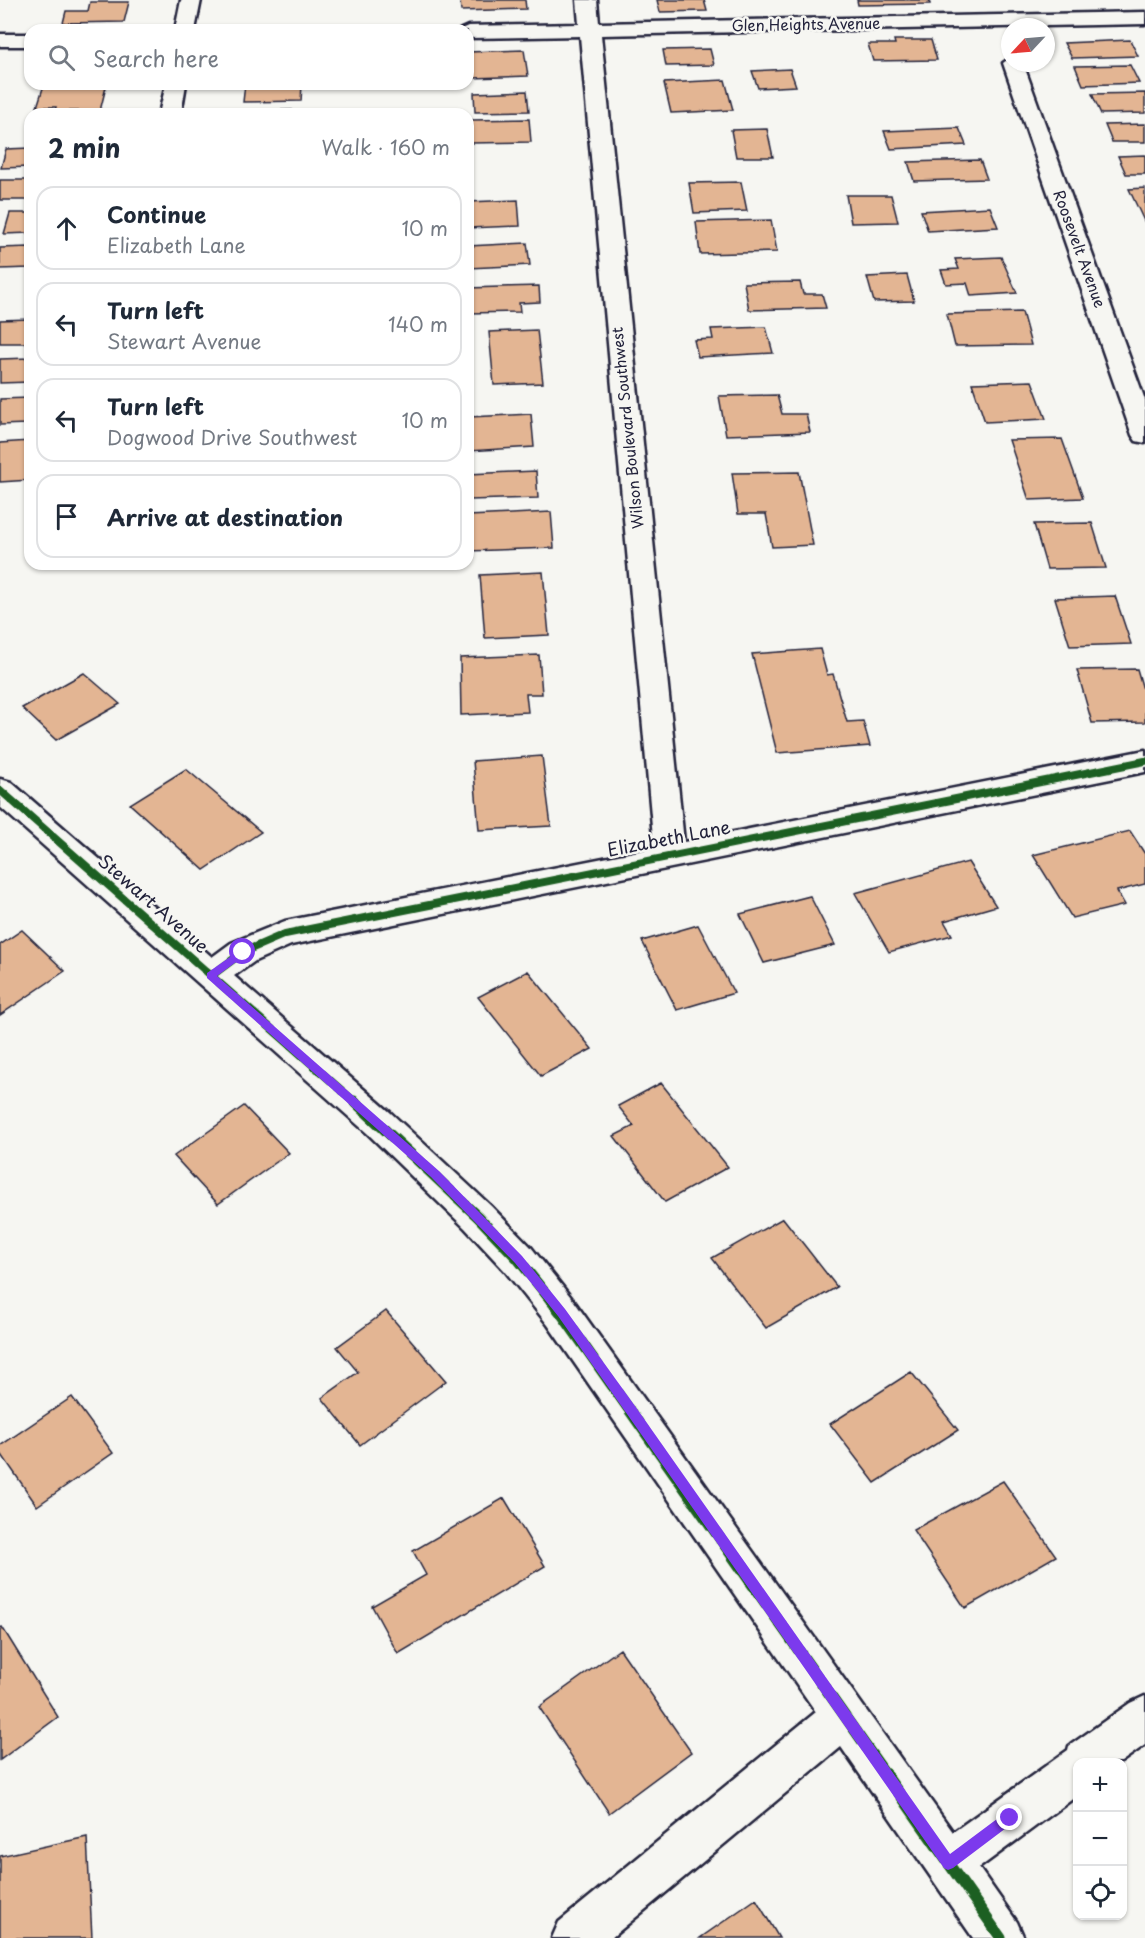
<!DOCTYPE html>
<html lang="en">
<head>
<meta charset="utf-8">
<style>
	:root { --surface:#fff; --page:#f6f6f7; --text:#1f2937; --muted:#747a83; --line:#e0e1e3 }
	body { margin:0; font-family:"Playpen Sans",sans-serif; background:var(--page); color:var(--text) }
	.controls { position:absolute; right:18px; bottom:18px; display:grid; overflow:hidden; border-radius:12px; box-shadow:0 2px 4px #0004 }
	.controls button { width:54px; height:54px; display:grid; place-items:center; padding:0; border:0; border-bottom:2px solid var(--line); background:var(--surface); color:var(--text); font:30px sans-serif }
	.compass { position:absolute; left:1001px; top:18px; width:54px; height:54px; border-radius:50%; background:var(--surface); box-shadow:0 2px 4px #0004; rotate:244deg }
	.stop { position:absolute; width:18px; height:18px; margin:-14px; border:4px solid #7c3aed; border-radius:50%; background:#fff }
	.stop.end { background:#7c3aed; border-color:#fff; box-shadow:0 2px 6px #0008 }
	.list { margin:0; padding:0; list-style:none }
	h2 { display:flex; justify-content:space-between; align-items:center; height:78px; margin:0; padding:0 24px; font-size:26px }
	h2 small { font-size:20px; font-weight:400; color:var(--muted) }
	.list li { display:grid; grid-template-columns:39px 1fr auto; gap:18px; align-items:center; box-sizing:border-box; height:84px; margin:0 12px 12px; padding:0 12px; border:2px solid var(--line); border-radius:18px }
	.list b { display:block; font-size:22px; white-space:nowrap }
	.list p { margin:0; font-size:20px; white-space:nowrap; color:var(--muted) }
	.list em { font-size:20px; font-style:normal; color:var(--muted) }
	.icon { flex:none; width:33px; height:33px; fill:none; stroke:currentColor; stroke-width:2; stroke-linecap:round; stroke-linejoin:round }
	.map { position:relative; flex:none; width:1145px; height:1938px; overflow:hidden }
	.search { position:absolute; background:var(--surface); box-shadow:0 2px 4px #0004; left:24px; top:24px; width:450px; height:66px; display:flex; align-items:center; gap:15px; box-sizing:border-box; padding:0 21px; border-radius:18px; color:var(--muted); font-size:22px }
	.panel { position:absolute; background:var(--surface); box-shadow:0 2px 4px #0004; left:24px; top:108px; width:450px; height:462px; border-radius:18px }
	.map>svg:first-child { display:block }
	.building { fill:#e3b593; stroke:#22223b; stroke-width:1.5 }
	.lines { fill:none; stroke-linecap:round; stroke-linejoin:round }
	.minor-casing { stroke:#22223b; stroke-width:5 }
	.minor { fill:#f6f6f2; fill-rule:evenodd }
	.cycleway-far1-casing { stroke:#f6f6f2; stroke-width:12 }
	.cycleway-casing { stroke:#f6f6f2; stroke-width:15 }
	.cycleway-far1 { stroke:#1b5e20; stroke-width:8 }
	.cycleway { stroke:#1b5e20; stroke-width:11 }
	.route { fill:#7c3aed }
	.labels { text-anchor:middle; stroke-width:5; stroke-linejoin:round; paint-order:stroke }
	.far-street-label { font-size:15px; fill:#22223b; stroke:#f6f6f2 }
	.street-label { font-size:18px; fill:#22223b; stroke:#f6f6f2 }
</style>
</head>
<body>
<div class="map">
<svg width="1145" height="1938" viewBox="0 0 1145 1938">
	<rect width="100%" height="100%" fill="#f6f6f2"/>
	<filter id="ink" filterUnits="userSpaceOnUse"><feTurbulence type="fractalNoise" baseFrequency=".0167" numOctaves="2"/><feDisplacementMap in="SourceGraphic" scale="12" xChannelSelector="R" yChannelSelector="G"/><feConvolveMatrix kernelMatrix="1 2 1 2 8 2 1 2 1" color-interpolation-filters="sRGB"/></filter>
	<g filter="url(#ink)">
		<path class="building" d="M460,0H525L526,9L461,11Z
			M657,0H704L707,11L660,12Z
			M857,0H929L930,4L858,5Z
			M90,2H129L124,22L63,23L66,11H88Z
			M894,40H931L937,60L873,61L868,44H895Z
			M1130,40L1138,56L1072,58L1064,43Z
			M710,49L714,65L666,66L663,50Z
			M524,50L528,76L473,78V74H468V52Z
			M1130,65L1139,83L1083,85L1075,66Z
			M790,69L796,86L758,88L752,71Z
			M725,80L733,110L671,113L664,83Z
			M245,84H302L301,101L243,102Z
			M106,87L100,111H55L56,107H37L43,88Z
			M527,91L529,111L475,112L474,93Z
			M1145,93V113L1101,114L1092,94Z
			M292,110V114H240L241,111Z
			M529,119L531,142L471,143V120Z
			M1145,124V142H1112L1105,125Z
			M959,128L966,145L891,149L884,131Z
			M767,129L773,157H736L731,130Z
			M30,148V167L1,168L6,149Z
			M1145,155V174H1126L1118,156Z
			M980,160L987,179L914,181L908,162Z
			M0,180H30V200H0Z
			M741,182L747,211L694,213L689,183Z
			M1145,188V223L1129,189Z
			M846,195H891L898,222L851,223Z
			M518,200L520,226L468,228V202Z
			M990,207L998,227L928,231L921,211Z
			M10,213H30V233L4,234Z
			M771,220L777,252L700,254L696,222Z
			M527,243L530,265L468,268V246Z
			M30,247V268L0,269V248Z
			M1001,257L1017,293L971,296L967,283L946,284L941,270L959,269L955,259Z
			M907,275L914,301L874,302L867,277Z
			M800,282L803,294H822L826,308L749,310L744,283Z
			M539,286L540,302L519,303L520,312L468,313V288Z
			M1022,312L1031,345L955,346L947,314Z
			M30,319V343H0V320Z
			M766,327L773,353L698,357L694,340L713,339L711,329Z
			M537,330L543,383L494,385L489,332Z
			M30,358V382L0,383V359Z
			M1032,381L1046,419L985,422L972,383Z
			M777,395L782,414H806L810,432L726,435L719,396Z
			M30,398L26,424L0,425V399Z
			M531,414L534,447L468,451V417Z
			M1062,439L1083,498L1029,500L1009,440Z
			M30,441V480L0,482V443Z
			M536,471L538,498L470,500L468,474Z
			M799,472L813,545L772,547L766,514H738L732,473Z
			M551,512L554,548L468,551V516Z
			M1092,523L1106,568L1047,569L1034,524Z
			M543,572L549,635L485,638L480,575Z
			M1115,596L1131,644L1070,646L1055,598Z
			M820,649L827,675L833,674L847,722L863,721L870,746L777,753L752,654Z
			M539,655L542,694H526L528,712L461,715L460,658Z
			M1137,669L1145,696V722L1092,723L1077,670Z
			M84,673L120,704L56,740L22,708Z
			M542,756L551,826L479,830L473,761Z
			M186,769L261,832L204,870L130,804Z
			M1130,831L1145,854V884L1117,891L1125,905L1072,918L1033,855Z
			M968,862L996,906L944,921L952,935L889,952L855,893Z
			M810,896L835,945L764,963L740,914Z
			M698,925L734,993L677,1010L642,941Z
			M22,930L65,971L0,1015V945Z
			M528,971L592,1049L541,1076L478,997Z
			M661,1083L728,1167L665,1202L614,1136L634,1126L618,1106Z
			M244,1106L289,1153L218,1204L174,1156Z
			M783,1218L837,1287L766,1328L712,1258Z
			M386,1311L446,1381L360,1445L322,1398L358,1372L337,1347Z
			M911,1372L958,1430L875,1483L830,1424Z
			M72,1397L113,1453L37,1506L0,1452V1446Z
			M1003,1481L1056,1556L965,1608L913,1530Z
			M504,1498L545,1566L398,1654L372,1606L426,1575L413,1551Z
			M2,1627L58,1717L0,1760V1628Z
			M620,1649L691,1752L609,1813L539,1707Z
			M87,1837L92,1938H0V1856Z
			M756,1899L779,1938H700Z"/>
		<g class="lines">
			<g class="minor-casing">
				<path id="minor" d="M181,0H201L195,30H175Z
					M577,0H597L599,23L1145,12V24L601,35L684,842L1145,750V772L291,945L255,961L234,976L391,1113L491,1206L531,1247L574,1301L953,1832L1068,1750L1069,1746L1130,1703L1145,1696V1745L1121,1762H1078V1795L979,1868L1017,1922L1024,1938H973L841,1747L611,1938H552L559,1922L816,1712L548,1325L505,1271L465,1228L367,1133L0,807V779L11,782L212,957L231,943L285,921L654,848L580,36L468,38V30H459L468,26L579,24Z
					M0,34H30V46H0Z
					M1010,58V63H1023L1145,400V443L1136,441L1132,435L1003,63Z
					M166,84H186L181,114H159Z"/>
			</g>
			<use href="#minor" class="minor"/>
			<g class="cycleway-far1-casing">
				<path id="cycleway-far1" d="M0,790L356,1103
					M211,976L243,952L285,934L1145,761"/>
			</g>
			<g class="cycleway-casing">
				<path id="cycleway" d="M354,1101L478,1217L518,1259L561,1313L1001,1938"/>
			</g>
			<use href="#cycleway-far1" class="cycleway-far1"/>
			<use href="#cycleway" class="cycleway"/>
		</g>
	</g>
	<path class="route" d="M243,948L248,952L247,954L217,976L439,1171L522,1256L565,1309L635,1406L950,1854L1005,1813L1010,1811L1014,1813L1016,1818L1014,1822L953,1868L948,1870L944,1868L627,1414L558,1316L515,1263L431,1177L207,978V973Z"/>
	<g class="labels">
		<g class="far-street-label">
			<text transform="translate(806 25) rotate(-1)" y="5">Glen Heights Avenue</text>
			<text transform="translate(1079 249) rotate(70)" y="5">Roosevelt Avenue</text>
			<text transform="translate(628 428) rotate(-96)" y="5">Wilson Boulevard Southwest</text>
		</g>
		<g class="street-label">
			<text transform="translate(669 839) rotate(-11)" y="6">Elizabeth Lane</text>
			<text transform="translate(153 904) rotate(41)" y="6">Stewart Avenue</text>
		</g>
	</g>
</svg>
<div class="controls">
<button>+</button>
<button>−</button>
<button><svg class="icon" aria-label="locate" viewBox="0 0 24 24"><circle cx="12" cy="12" r="6"/><path d="M12 2v4M12 18v4M2 12h4M18 12h4"/></svg></button>
</div>
<svg class="compass" viewBox="-18 -18 36 36"><path d="M0-13l5 13h-10z" fill="#e53935"/><path d="M0 13l5-13h-10z" fill="#747a83"/></svg>
<div class="stop" style="left:243px;top:952px"></div>
<div class="stop end" style="left:1010px;top:1818px"></div>
<div class="search"><svg class="icon" aria-label="search" viewBox="0 0 24 24"><circle cx="10" cy="10" r="6"/><path d="M15 15l6 6"/></svg>Search here</div>
<section class="panel">
<h2>2 min<small>Walk · 160 m</small></h2>
<ul class="list">
<li><svg class="icon" aria-label="ahead" viewBox="0 0 24 24"><path d="M12 20V5M6 11l6-6 6 6"/></svg><div><b>Continue</b><p>Elizabeth Lane</p></div><em>10 m</em></li>
<li><svg class="icon" aria-label="left" viewBox="0 0 24 24"><path d="M17 20v-9H6M10 6l-5 5 5 5"/></svg><div><b>Turn left</b><p>Stewart Avenue</p></div><em>140 m</em></li>
<li><svg class="icon" aria-label="left" viewBox="0 0 24 24"><path d="M17 20v-9H6M10 6l-5 5 5 5"/></svg><div><b>Turn left</b><p>Dogwood Drive Southwest</p></div><em>10 m</em></li>
<li><svg class="icon" aria-label="arrive" viewBox="0 0 24 24"><path d="M6 21V4h12l-3 4 3 4H6"/></svg><div><b>Arrive at destination</b></div></li>
</ul>
</section>
</div>
</body>
</html>
